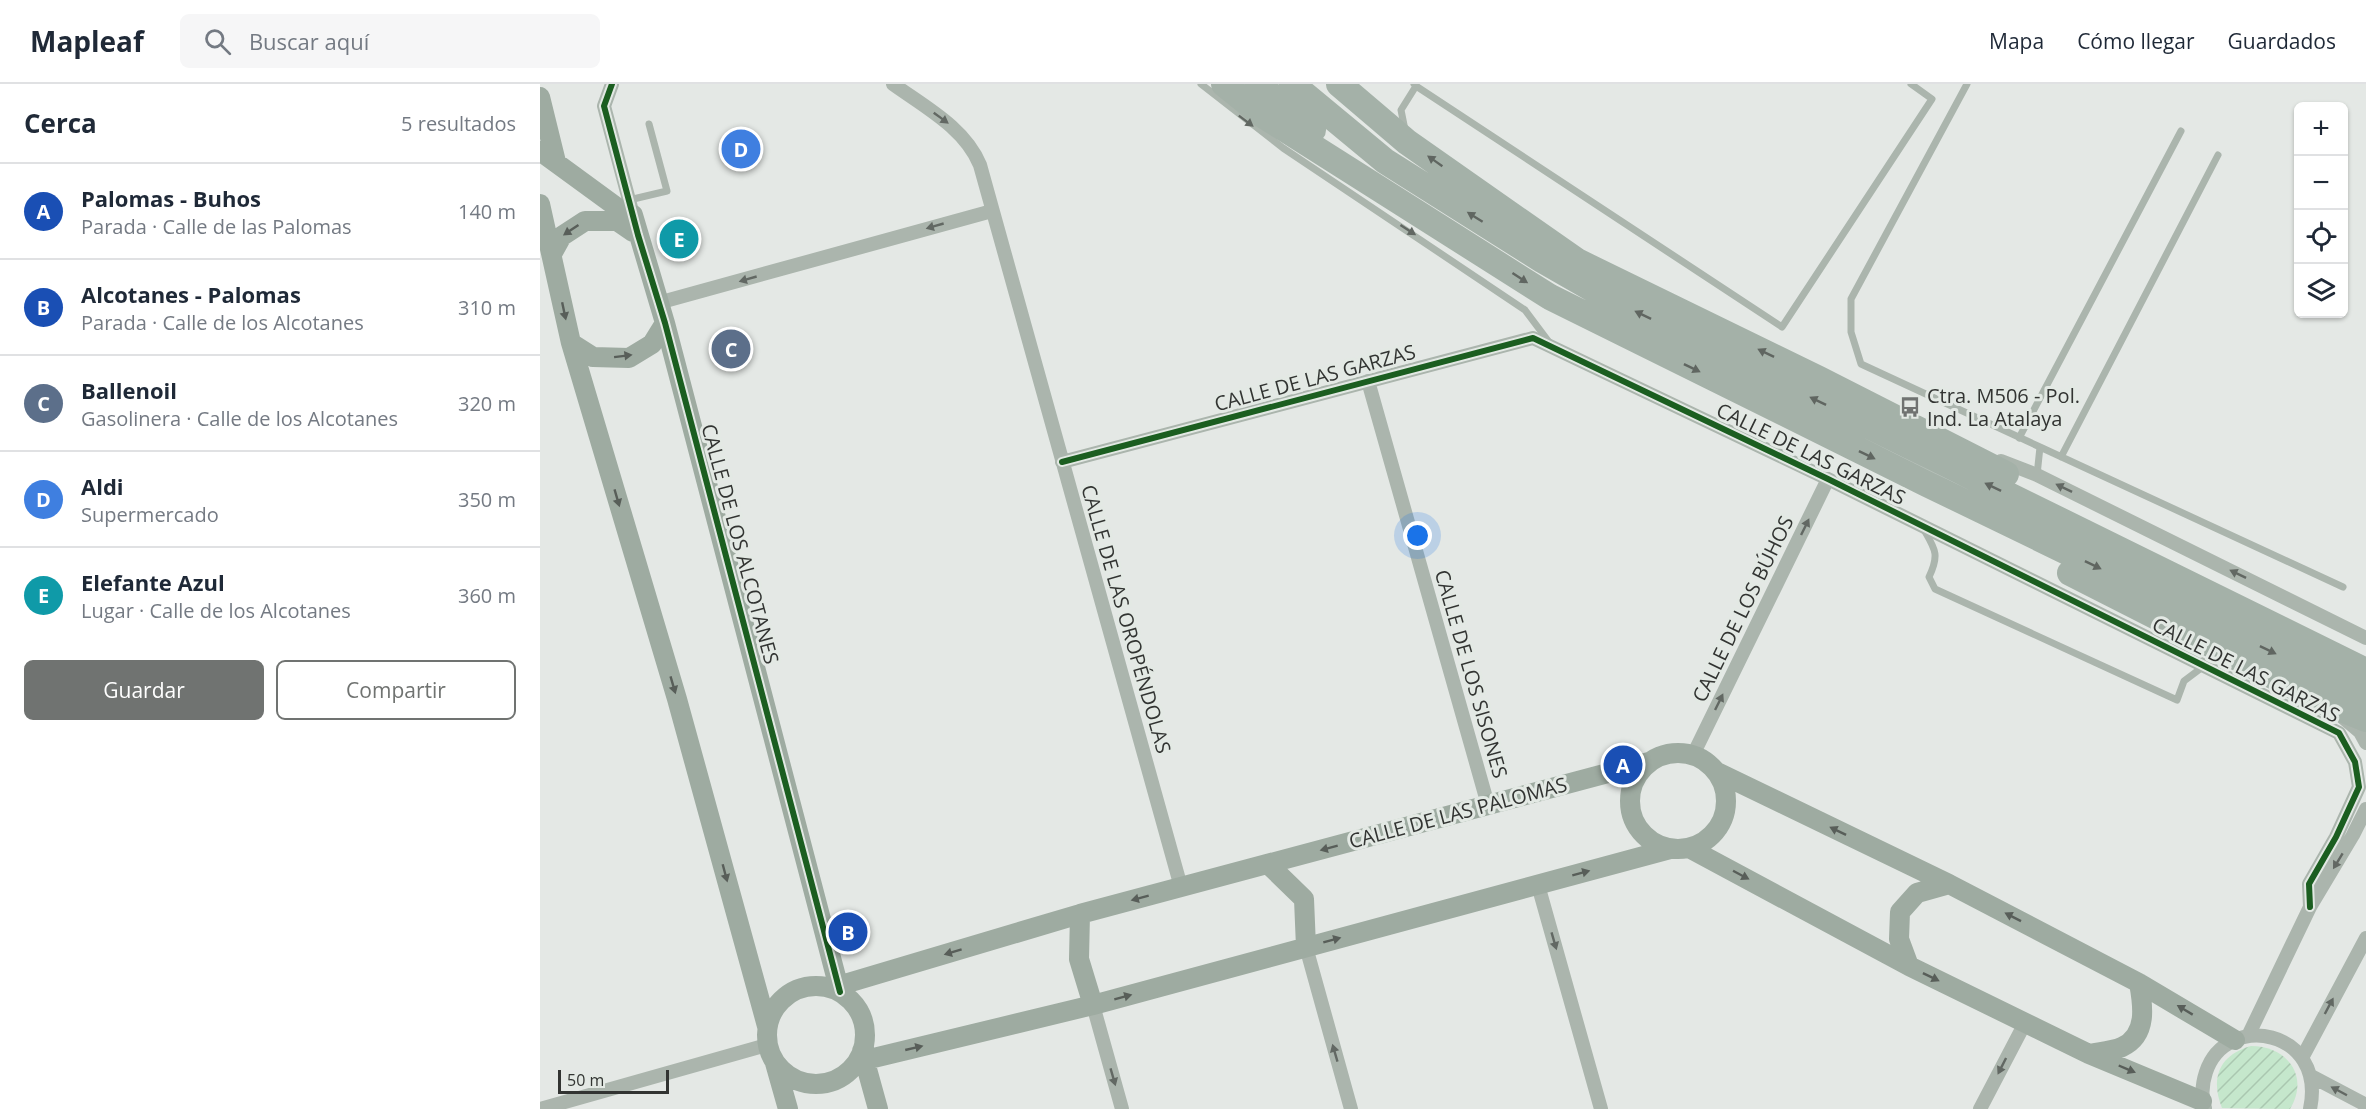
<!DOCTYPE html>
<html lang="es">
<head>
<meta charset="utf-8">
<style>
	:root { --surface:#fff; --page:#f6f6f7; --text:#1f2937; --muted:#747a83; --line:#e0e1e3; --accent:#707371 }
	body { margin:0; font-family:"Open Sans",sans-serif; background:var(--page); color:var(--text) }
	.controls { position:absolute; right:18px; top:18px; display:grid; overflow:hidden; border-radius:9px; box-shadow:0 2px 4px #0004 }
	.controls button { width:54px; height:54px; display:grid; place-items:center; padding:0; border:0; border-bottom:2px solid var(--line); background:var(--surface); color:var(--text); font:30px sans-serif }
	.scale { position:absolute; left:18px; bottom:15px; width:111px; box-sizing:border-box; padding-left:6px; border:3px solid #323432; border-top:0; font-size:16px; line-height:21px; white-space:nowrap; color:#323432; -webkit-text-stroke:4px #e3e9e4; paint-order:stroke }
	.you { position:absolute; left:878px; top:452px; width:21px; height:21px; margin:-15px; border:4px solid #fff; border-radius:50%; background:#1a73e8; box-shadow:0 0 0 9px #1a73e833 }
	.badge { display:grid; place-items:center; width:39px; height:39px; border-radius:50%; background:var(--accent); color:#fff; font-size:20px; font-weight:700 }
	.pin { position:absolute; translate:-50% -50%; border:3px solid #fff; box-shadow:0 2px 6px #0006 }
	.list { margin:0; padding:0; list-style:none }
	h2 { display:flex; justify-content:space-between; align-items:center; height:78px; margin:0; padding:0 24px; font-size:26px }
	h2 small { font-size:20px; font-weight:400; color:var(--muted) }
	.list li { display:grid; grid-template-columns:39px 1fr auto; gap:18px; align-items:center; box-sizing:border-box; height:96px; padding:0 24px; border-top:2px solid var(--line) }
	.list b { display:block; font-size:22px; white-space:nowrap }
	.list p { margin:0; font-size:20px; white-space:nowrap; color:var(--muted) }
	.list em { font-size:20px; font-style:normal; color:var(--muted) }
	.actions { display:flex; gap:12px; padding:18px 24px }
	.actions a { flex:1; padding:14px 0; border:2px solid var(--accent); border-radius:9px; text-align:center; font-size:21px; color:var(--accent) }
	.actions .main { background:var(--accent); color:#fff }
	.icon { flex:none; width:33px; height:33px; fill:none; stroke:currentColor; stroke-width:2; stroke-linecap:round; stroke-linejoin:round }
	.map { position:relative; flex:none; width:1826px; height:1025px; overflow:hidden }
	header { display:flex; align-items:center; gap:36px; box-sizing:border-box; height:84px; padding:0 30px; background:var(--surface); border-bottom:2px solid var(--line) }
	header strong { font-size:28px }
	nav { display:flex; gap:33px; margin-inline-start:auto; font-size:21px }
	.search { width:420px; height:54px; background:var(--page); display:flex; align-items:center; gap:15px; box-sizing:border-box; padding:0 21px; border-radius:9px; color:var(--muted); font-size:22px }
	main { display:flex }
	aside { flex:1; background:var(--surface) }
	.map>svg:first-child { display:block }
	.garden { fill:url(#garden-furrows) }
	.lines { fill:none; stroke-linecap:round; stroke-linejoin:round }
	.lane { stroke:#abb5ad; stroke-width:7 }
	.street { stroke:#abb5ad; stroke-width:14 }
	.secondary { stroke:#9eaba1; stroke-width:20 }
	.highway { stroke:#a4b1a8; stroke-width:26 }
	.cycleway-casing { stroke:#e3e9e4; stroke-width:10 }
	.cycleway { stroke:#1b5e20; stroke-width:6 }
	.oneway { fill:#626863 }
	.oneway2 { fill:#606661 }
	.oneway3 { fill:#585e59 }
	.labels { text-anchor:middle; stroke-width:6; stroke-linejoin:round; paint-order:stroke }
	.street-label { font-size:20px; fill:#323432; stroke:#e3e9e4 }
	.poi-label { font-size:20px; fill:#323432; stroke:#e3e9e4; text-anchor:start }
</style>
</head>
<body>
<header>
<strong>Mapleaf</strong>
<div class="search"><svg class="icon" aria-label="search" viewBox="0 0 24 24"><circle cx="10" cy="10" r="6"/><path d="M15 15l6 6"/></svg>Buscar aquí</div>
<nav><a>Mapa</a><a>Cómo llegar</a><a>Guardados</a></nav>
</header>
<main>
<aside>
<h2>Cerca<small>5 resultados</small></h2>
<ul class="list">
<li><span class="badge" style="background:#1a4fb4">A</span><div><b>Palomas - Buhos</b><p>Parada · Calle de las Palomas</p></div><em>140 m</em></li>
<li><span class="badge" style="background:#1a4fb4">B</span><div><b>Alcotanes - Palomas</b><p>Parada · Calle de los Alcotanes</p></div><em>310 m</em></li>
<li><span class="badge" style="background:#5c6f8a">C</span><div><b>Ballenoil</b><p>Gasolinera · Calle de los Alcotanes</p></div><em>320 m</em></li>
<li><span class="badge" style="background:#3f7fe0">D</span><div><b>Aldi</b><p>Supermercado</p></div><em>350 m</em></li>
<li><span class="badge" style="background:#0f9aa8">E</span><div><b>Elefante Azul</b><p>Lugar · Calle de los Alcotanes</p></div><em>360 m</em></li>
</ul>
<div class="actions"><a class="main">Guardar</a><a>Compartir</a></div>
</aside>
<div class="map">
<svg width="1826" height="1025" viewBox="0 0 1826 1025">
	<defs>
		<pattern id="garden-furrows" width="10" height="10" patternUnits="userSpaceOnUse" patternTransform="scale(1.5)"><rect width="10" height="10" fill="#c5e7cc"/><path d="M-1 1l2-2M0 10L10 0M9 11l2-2" fill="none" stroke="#aac7b0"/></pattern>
	</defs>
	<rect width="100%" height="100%" fill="#e4e8e5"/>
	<path class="garden" d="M1711,962C1747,962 1770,992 1750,1025L1682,1024C1670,994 1679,971 1711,962Z"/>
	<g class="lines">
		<path class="lane" d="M661,0L743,64L985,226L1009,258
			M1427,0L1311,215V248L1321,280L1500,363L1497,391
			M876,2L1242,243L1392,15L1371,0
			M865,46L861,26L876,2L874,0
			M89,116L127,107L109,40
			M1479,354L1641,47
			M1500,363L1803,503
			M1521,373L1678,71
			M1383,444C1395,465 1400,470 1389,493L1395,505L1637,616L1644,597L1664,582"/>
		<path class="street" d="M72,0L64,22L93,131
			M353,0C385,23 425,44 440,81L641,803
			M118,219L452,127
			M828,297L948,721
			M1461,377L1497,391L1826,554
			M522,378L993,254L1288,395L1799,649L1815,678L1819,703L1796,753L1769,800L1770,823
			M1801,632L1820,648L1826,659
			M1153,671L1288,395
			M998,801L1061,1025
			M766,863L811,1025
			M553,921L582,1025
			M1708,952L1770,823L1813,751L1826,725
			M1762,974L1826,854
			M1771,992L1826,1021
			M1665,1024C1661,1012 1662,1000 1666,988C1686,927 1787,945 1770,1025
			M0,1025L227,961
			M1440,1025L1485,939"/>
		<path class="secondary" d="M0,13L16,78
			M0,67L82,127L93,131L125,239L300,908
			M0,120L31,259L137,615L227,942
			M12,170L22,152L45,137H77L93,148
			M31,259L53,273L89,274L112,260L125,239
			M1090 717a48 48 0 1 1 96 0a48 48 0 1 1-96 0Z
			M1177,688L1409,800L1599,899L1695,956
			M1149,764L1369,882L1549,970L1662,1017
			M728,780L764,815L766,863
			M540,830L539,875L553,921
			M1369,882L1359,855L1360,828L1377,809L1409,800
			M227 951a49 49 0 1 1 98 0a49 49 0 1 1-98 0Z
			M291,904L540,830L1109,678
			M322,967L338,1025
			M1549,970C1559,968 1573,967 1582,963C1608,951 1603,921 1599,899
			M317,978L553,921L1130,765
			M235,979L248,1025"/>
		<path class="highway" d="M684,0L721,30L1010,213L1387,400L1826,613
			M718,0L773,46
			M752,0L845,77L1002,176L1063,211L1826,587
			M799,0L867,58L1037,177L1279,295L1466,390
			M1530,489L1786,619L1826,635"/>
		<g class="cycleway-casing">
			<path id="cycleway" d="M72,0L64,22L98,151L125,239L300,908
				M522,378L993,254L1288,395L1799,649L1815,678L1819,703L1796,753L1769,800L1770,823"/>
		</g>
		<use href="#cycleway" class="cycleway"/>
	</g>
	<defs><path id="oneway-solid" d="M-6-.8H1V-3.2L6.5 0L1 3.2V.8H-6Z" transform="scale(1.5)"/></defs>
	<g class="oneway">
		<use href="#oneway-solid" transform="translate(401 34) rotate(36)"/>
		<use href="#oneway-solid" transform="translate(706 37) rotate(37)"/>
		<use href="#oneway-solid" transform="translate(395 142) rotate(164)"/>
		<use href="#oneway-solid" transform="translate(868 146) rotate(33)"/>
		<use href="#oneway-solid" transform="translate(208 195) rotate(164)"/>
		<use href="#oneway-solid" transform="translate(1524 404) rotate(-154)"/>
		<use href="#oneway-solid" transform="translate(1265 443) rotate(-64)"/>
		<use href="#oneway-solid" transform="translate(1698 490) rotate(-154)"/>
		<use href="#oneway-solid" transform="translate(1179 618) rotate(-64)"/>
		<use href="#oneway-solid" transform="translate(1798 777) rotate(121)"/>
		<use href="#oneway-solid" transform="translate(1014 857) rotate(74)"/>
		<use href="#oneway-solid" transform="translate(1789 922) rotate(-62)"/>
		<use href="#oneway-solid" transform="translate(795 969) rotate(-106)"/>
		<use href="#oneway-solid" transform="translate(1462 982) rotate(117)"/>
		<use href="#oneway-solid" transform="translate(573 993) rotate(74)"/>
		<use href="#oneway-solid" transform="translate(1799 1007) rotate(-152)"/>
	</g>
	<g class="oneway2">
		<use href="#oneway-solid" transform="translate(895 77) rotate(-145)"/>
		<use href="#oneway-solid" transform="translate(935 133) rotate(-148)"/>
		<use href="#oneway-solid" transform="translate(980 194) rotate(33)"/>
		<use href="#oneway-solid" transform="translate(1103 231) rotate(-154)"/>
		<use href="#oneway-solid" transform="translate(1226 269) rotate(-154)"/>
		<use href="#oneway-solid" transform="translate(1152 284) rotate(26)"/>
		<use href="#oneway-solid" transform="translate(1278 317) rotate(-154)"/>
		<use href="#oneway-solid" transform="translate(1327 371) rotate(26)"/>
		<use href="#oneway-solid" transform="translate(1453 403) rotate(-154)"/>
		<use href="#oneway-solid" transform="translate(1553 481) rotate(26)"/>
		<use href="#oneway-solid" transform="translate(1728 566) rotate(26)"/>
	</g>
	<g class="oneway3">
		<use href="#oneway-solid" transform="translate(31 146) rotate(146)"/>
		<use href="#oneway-solid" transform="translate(24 227) rotate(78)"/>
		<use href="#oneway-solid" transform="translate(83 272) rotate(-7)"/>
		<use href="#oneway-solid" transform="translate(77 414) rotate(74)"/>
		<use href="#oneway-solid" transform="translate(133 601) rotate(74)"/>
		<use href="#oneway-solid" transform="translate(1298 747) rotate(-154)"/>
		<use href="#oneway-solid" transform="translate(789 764) rotate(165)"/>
		<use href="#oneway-solid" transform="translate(185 789) rotate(75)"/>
		<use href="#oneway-solid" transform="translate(1041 789) rotate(-15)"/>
		<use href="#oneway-solid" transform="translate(1201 791) rotate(28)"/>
		<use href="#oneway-solid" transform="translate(600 814) rotate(165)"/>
		<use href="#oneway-solid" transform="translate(1473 833) rotate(-153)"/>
		<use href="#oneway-solid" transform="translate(792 856) rotate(-15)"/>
		<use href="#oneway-solid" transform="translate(413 868) rotate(163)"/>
		<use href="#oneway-solid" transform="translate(1391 893) rotate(26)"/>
		<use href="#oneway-solid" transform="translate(583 913) rotate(-15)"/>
		<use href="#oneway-solid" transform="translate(1645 926) rotate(-149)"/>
		<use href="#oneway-solid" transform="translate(374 964) rotate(-13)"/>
		<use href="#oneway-solid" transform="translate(1587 985) rotate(23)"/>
	</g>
	<defs>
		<g id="bus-bare" transform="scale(1.62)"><path d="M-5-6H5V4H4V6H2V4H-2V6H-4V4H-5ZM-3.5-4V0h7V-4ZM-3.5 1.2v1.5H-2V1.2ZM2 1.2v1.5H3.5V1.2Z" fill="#707371" stroke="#e3e9e4" stroke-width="2.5" paint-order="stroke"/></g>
	</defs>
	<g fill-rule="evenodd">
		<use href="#bus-bare" x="1370" y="323"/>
	</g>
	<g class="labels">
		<g class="street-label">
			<text transform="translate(775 294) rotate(-15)" y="7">CALLE DE LAS GARZAS</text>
			<text transform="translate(1271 370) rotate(26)" y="7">CALLE DE LAS GARZAS</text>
			<text transform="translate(200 460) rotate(75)" y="7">CALLE DE LOS ALCOTANES</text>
			<text transform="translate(1203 525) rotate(-64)" y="7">CALLE DE LOS BÚHOS</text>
			<text transform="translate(586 535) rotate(74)" y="7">CALLE DE LAS OROPÉNDOLAS</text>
			<text transform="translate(1706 586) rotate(27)" y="7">CALLE DE LAS GARZAS</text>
			<text transform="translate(931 590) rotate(74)" y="7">CALLE DE LOS SISONES</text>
			<text transform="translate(918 729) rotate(-15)" y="7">CALLE DE LAS PALOMAS</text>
		</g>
		<g class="poi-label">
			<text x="1387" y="319">Ctra. M506 - Pol.<tspan x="1387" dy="23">Ind. La Atalaya</tspan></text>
		</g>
	</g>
</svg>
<div class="controls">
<button>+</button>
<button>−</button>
<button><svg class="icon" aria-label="locate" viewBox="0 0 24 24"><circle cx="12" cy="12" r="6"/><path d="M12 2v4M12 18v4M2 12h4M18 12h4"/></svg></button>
<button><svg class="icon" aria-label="layers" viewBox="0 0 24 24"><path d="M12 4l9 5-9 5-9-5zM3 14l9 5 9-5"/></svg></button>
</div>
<div class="scale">50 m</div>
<div class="you"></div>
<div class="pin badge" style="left:1083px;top:681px;background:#1a4fb4">A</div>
<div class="pin badge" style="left:308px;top:848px;background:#1a4fb4">B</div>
<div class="pin badge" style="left:191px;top:265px;background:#5c6f8a">C</div>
<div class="pin badge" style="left:201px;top:65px;background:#3f7fe0">D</div>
<div class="pin badge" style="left:139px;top:155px;background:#0f9aa8">E</div>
</div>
</main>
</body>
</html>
